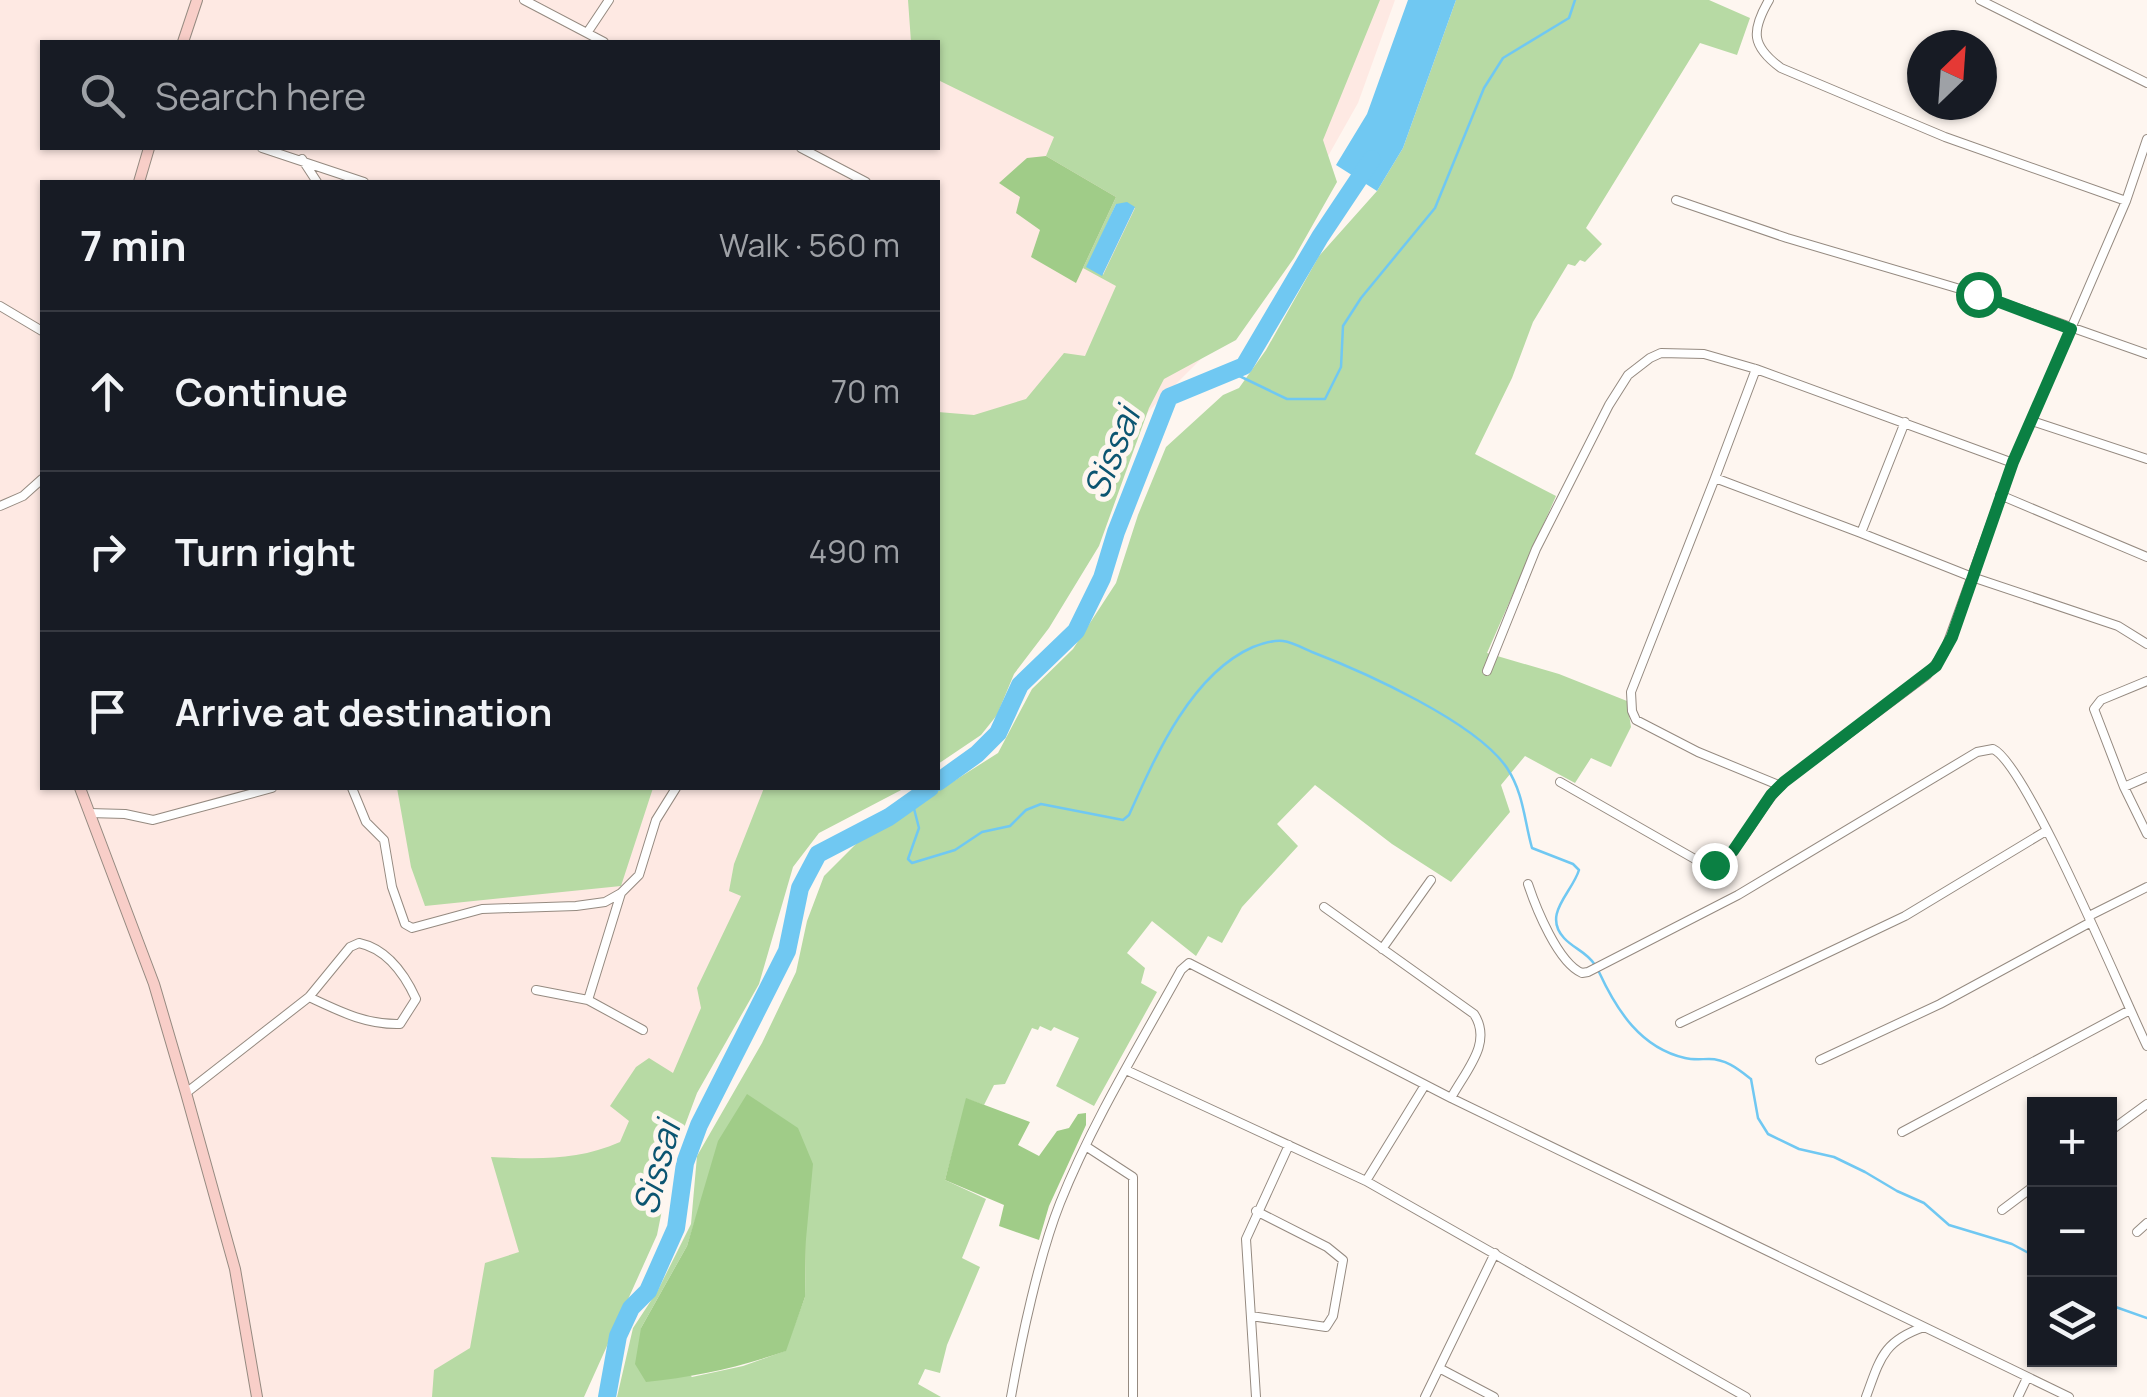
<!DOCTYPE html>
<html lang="en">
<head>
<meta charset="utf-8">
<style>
	:root { --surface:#171b24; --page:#20242c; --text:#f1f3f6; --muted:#9ea1a6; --line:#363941 }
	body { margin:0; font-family:Manrope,sans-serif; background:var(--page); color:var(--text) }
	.controls { position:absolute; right:30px; bottom:30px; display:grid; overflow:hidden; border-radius:0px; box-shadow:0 2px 8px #0004 }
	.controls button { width:90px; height:90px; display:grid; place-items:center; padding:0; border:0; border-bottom:2px solid var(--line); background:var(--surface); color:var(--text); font:50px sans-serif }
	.compass { position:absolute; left:1907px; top:30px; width:90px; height:90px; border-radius:50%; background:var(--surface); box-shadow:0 2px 8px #0004; rotate:25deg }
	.stop { position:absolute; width:30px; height:30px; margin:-22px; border:8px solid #0b8043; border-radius:50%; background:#fff }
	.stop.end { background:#0b8043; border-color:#fff; box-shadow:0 2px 10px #0008 }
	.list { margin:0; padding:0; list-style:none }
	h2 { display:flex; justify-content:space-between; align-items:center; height:130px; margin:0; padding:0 40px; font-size:42px }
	h2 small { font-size:32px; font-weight:400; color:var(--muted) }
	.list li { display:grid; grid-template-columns:65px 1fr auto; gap:30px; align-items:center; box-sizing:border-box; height:160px; padding:0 40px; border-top:2px solid var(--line) }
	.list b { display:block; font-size:38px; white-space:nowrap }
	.list em { font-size:32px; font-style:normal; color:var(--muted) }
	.icon { flex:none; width:55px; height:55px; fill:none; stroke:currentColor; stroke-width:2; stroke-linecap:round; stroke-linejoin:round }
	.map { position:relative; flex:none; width:2147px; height:1397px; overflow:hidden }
	.search { position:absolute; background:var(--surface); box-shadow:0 2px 8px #0004; left:40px; top:40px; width:900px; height:110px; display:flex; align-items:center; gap:25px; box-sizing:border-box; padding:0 35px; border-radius:0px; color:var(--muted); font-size:38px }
	.panel { position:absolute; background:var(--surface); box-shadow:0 2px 8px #0004; left:40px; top:180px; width:900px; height:610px; border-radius:0px }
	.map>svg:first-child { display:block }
	.industrial { fill:#fee9e3; fill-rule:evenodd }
	.green { fill:#b7daa4; fill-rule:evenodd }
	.forest { fill:#a0cc88 }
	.water { fill:#70c8f2 }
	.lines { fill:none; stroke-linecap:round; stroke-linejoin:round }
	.stream { stroke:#70c8f2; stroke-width:2.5 }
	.river { stroke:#70c8f2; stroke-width:18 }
	.street-casing { stroke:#958a80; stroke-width:10 }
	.secondary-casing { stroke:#958a80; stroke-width:12 }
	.street { stroke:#fff; stroke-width:8 }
	.secondary { stroke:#f8cec8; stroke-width:10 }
	.route { stroke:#0b8043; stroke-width:12 }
	.labels { text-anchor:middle; stroke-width:10; stroke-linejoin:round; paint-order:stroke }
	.water-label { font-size:35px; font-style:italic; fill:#0c5571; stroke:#fef6f0 }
</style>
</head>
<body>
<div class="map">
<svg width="2147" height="1397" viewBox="0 0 2147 1397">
	<rect width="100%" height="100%" fill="#fef6f0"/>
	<path class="industrial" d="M0,0H1395L1358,103L1230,330L1129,431L938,749V182H42V788H881L808,827L570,1397H0ZM42,42H938V148H42Z"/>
	<path class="green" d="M908,0H1380L1323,140L1337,182L1294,258L1236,340L1164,379L1149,408L1099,546L1049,628L1014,674L997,715L981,735L938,764V412L974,415L1026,399L1064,353L1085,356L1116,286L1083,268L1116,197L1046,156L1054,137L938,80V42H911ZM1116,204L1135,208L1103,275L1102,235Z
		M1456,0H1709L1750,18L1737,55L1700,43L1586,228L1602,244L1585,262L1580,260L1575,266L1568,264L1533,322L1512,378L1475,454L1556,496L1487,653L1559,674L1627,701L1631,727L1611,767L1591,758L1575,783L1525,756L1501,785L1510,812L1451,882L1392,844L1315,785L1277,824L1298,846L1242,907L1222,943L1208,936L1196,956L1152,921L1127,953L1145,968L1141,983L1157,992L1094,1106L1056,1086L1079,1038L1054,1027L1051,1031L1040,1026L1038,1030L1032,1028L1005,1084L994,1085L984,1105L967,1099L945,1180L986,1199L962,1258L980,1267L947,1345L940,1373L925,1369L918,1384L941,1397H617L633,1328L658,1290L691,1224L697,1156L762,1043L796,972L807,921L824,876L858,842L998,753L1032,689L1073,649L1116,583L1138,515L1166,447L1223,395L1239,388L1266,350L1319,256L1377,191L1403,148ZM702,1199L806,1239L805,1297L785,1351L743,1366L692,1377L641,1328L687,1246Z
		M397,788H653L621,886L425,906L411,867Z
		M764,788H905L819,833L793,867L759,984L697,1093L672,1160L657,1235L584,1397H432L434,1370L470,1348L485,1263L519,1252L491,1157C537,1159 577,1161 620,1142L629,1121L610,1106L636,1067L649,1058L673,1073L701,1008L697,988L741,896L729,891L734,864Z"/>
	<path class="forest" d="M1046,156L1116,197L1076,283L1031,257L1040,230L1016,213L1020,197L999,183L1027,158Z
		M747,1094L798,1128L813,1164L806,1239L805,1297L786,1351C740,1367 695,1377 646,1382L635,1364L641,1328L687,1246L718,1141Z
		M966,1098L1030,1122L1018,1145L1039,1156L1057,1131L1069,1128L1078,1114L1086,1113V1125L1049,1206L1039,1240L999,1226L1004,1205L945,1180Z"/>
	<path class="water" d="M1408,0H1456L1403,148L1377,191L1336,165L1367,114Z
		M1127,202L1135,207L1102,276L1086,267L1116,204Z"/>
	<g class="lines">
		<path class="stream" d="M1229,371L1287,399H1325L1341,367L1343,326L1361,298L1435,208L1484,88L1503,58L1569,18L1575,0
			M912,801L919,828L908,859L912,863L955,850L982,832L1010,826L1026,810L1041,804L1123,820L1129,815C1155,757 1191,674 1253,647C1261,644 1275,640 1283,641C1292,642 1303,648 1312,652C1364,672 1476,722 1507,768C1524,794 1524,820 1532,848L1573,864L1579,870C1572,893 1542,914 1564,938C1574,949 1587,952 1595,965
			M1599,972C1617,1011 1641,1048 1685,1058C1693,1060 1701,1059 1709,1059C1726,1059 1738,1069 1751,1079L1758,1118L1768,1134L1799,1149L1834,1157L1865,1172L1897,1191L1924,1203L1949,1225L2012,1244L2034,1256
			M2110,1305L2147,1318"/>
		<path class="river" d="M938,782L977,754L998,733L1020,685L1076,631L1102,578L1116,532L1169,397L1244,366L1320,237L1372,159
			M607,1397L618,1336L631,1308L648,1291L676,1228L685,1163L699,1125L787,951L800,888L818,854L889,817L930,788"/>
		<g class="street-casing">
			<path id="street" d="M524,0L604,42
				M1769,0C1751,31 1751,46 1781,68L1945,137L2126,201
				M1980,0L2147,83
				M587,33L609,0
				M262,148L364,182
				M801,148L866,182
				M302,159L317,182
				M1676,200L1787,238L1977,294L2147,354
				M0,306L42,331
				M1756,369L1715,478L1861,533
				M2032,421L2147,459
				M1905,422L1861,533L1972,577L2118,626L2147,644
				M1715,478L1631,692L1632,711L1636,720L1698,752L1781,786
				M2000,495L2147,557
				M0,506L23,496L42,479
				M1487,671L1536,549L1609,405L1628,375L1650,358L1661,353L1704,354L1756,369L2013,463
				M2147,681L2101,700L2094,709L2124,787L2147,777
				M1560,782L1700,862L1719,863C1747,842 1759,806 1784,782L1927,675L1944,653L2013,463L2126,201L2147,139
				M2124,787L2147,834
				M352,788L366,822L384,840L392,887L405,924L412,928L482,909L576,906L605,902L621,893L639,875L656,820L676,788
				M89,813L125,814L153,820L272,788
				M1528,884C1536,908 1558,963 1582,973L1588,972L1738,895L1977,752L1993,749C2027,764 2124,999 2147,1046
				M621,893L588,1000L643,1030
				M1324,907L1474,1014C1493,1043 1466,1070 1451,1098
				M2089,916L2147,887
				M1382,949L1431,880
				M536,990L588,1000
				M1680,1023L1905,916L2046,831
				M1820,1060L1940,1004L2091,922
				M1126,1070L1366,1181L1746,1397
				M186,1093L309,997L350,947L359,943C387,949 405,975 416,999L400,1024C366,1025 339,1011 309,997
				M2110,1131L2147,1104
				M1902,1132L2130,1010
				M1087,1147L1133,1177V1397
				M1366,1181L1425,1085
				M2002,1210L2034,1186
				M2137,1232L2147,1223
				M1251,1316L1326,1327L1333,1316L1343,1260L1327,1247L1256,1211
				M1439,1368L1494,1397
				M1011,1397C1021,1340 1039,1256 1060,1203C1092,1123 1139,1046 1181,970L1189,963L1451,1098L2069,1397
				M1256,1397L1246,1239L1289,1145
				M1425,1397L1495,1253
				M1866,1397C1880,1359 1883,1341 1924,1327
				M2018,1397L2027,1378"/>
		</g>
		<g class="secondary-casing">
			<path id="secondary" d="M183,42L197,0
				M139,182L149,148
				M80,788L154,984L186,1093L235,1269L257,1397"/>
		</g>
		<use href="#street" class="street"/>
		<use href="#secondary" class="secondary"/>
	</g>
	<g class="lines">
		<path class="route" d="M1714,865L1733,851L1771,795L1784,782L1936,666L1952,637L2013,462L2071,329L1978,294"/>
	</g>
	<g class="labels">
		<g class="water-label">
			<text transform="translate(1112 453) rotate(-68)" y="12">Sissai</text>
			<text transform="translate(657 1168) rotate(-75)" y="12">Sissai</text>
		</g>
	</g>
</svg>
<div class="controls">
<button>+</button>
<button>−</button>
<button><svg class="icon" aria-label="layers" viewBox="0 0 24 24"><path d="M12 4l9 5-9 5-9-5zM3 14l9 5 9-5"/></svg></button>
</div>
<svg class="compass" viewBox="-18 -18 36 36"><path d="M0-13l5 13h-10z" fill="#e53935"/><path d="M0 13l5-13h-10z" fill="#9ea1a6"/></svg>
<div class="stop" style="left:1978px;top:294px"></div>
<div class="stop end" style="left:1714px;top:865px"></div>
<div class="search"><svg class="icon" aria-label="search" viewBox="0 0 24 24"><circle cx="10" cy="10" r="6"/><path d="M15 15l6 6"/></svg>Search here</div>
<section class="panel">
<h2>7 min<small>Walk · 560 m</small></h2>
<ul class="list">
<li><svg class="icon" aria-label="ahead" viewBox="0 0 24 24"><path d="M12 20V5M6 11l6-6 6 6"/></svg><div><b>Continue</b></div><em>70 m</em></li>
<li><svg class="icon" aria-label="right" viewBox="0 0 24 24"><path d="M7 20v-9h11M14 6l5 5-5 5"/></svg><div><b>Turn right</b></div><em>490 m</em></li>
<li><svg class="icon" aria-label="arrive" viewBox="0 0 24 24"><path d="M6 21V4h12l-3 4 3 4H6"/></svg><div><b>Arrive at destination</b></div></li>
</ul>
</section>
</div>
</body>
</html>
